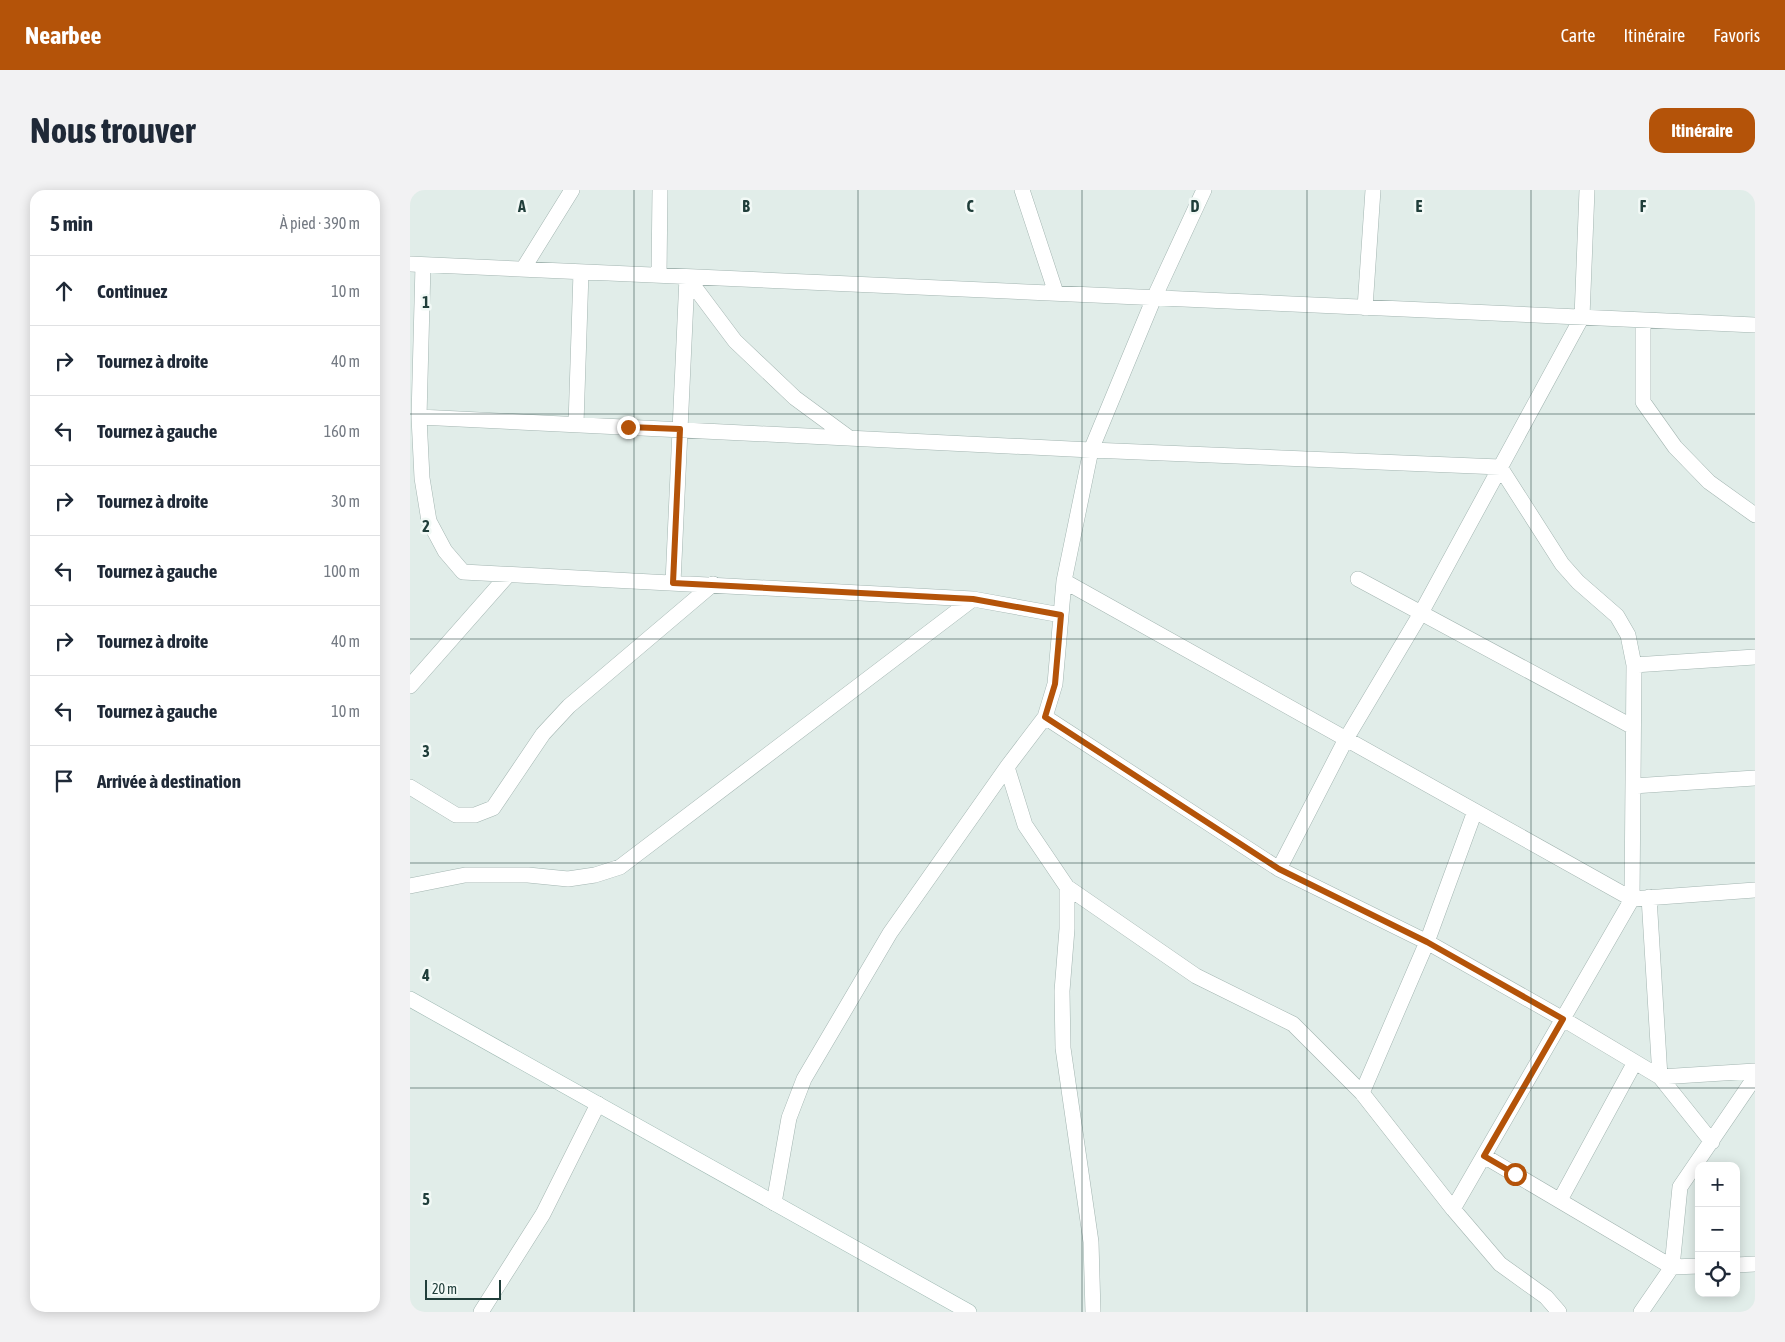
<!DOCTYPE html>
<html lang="fr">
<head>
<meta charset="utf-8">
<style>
	:root { --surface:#fff; --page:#f2f2f3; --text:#1f2937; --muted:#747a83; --line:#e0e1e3; --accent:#b45309 }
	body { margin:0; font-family:"Asap Condensed",sans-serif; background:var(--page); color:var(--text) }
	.controls { position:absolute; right:15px; bottom:15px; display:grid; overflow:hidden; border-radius:10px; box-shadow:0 2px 12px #0003 }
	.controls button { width:45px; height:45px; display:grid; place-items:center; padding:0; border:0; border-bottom:1px solid var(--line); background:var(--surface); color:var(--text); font:25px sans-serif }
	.scale { position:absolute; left:15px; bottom:12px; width:76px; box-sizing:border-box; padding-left:5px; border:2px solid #203e3a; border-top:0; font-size:14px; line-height:18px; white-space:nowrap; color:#203e3a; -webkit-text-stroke:4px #f2f9f6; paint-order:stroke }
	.stop { position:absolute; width:15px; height:15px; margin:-11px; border:4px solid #b45309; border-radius:50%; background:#fff }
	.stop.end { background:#b45309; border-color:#fff; box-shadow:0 1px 5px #0008 }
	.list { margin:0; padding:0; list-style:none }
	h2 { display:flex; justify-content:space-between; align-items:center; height:65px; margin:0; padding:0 20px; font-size:21px }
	h2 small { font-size:16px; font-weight:400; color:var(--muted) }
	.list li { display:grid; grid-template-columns:32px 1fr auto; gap:15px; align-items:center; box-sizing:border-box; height:70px; padding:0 20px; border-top:1px solid var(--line) }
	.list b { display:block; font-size:19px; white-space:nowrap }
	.list em { font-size:16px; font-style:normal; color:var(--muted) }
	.icon { flex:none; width:28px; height:28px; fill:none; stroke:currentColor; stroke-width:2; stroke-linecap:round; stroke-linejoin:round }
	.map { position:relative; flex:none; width:1345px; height:1122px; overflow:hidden; border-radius:15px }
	header { display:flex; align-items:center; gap:30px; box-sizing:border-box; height:70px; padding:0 25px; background:var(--accent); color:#fff }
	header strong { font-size:24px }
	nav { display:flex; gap:28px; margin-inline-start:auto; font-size:18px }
	.intro { display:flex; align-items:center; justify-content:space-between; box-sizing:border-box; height:120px; padding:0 30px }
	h1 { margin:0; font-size:35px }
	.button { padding:12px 22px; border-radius:15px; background:var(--accent); color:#fff; font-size:18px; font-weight:700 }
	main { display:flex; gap:30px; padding:0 30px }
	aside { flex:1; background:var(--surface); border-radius:15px; box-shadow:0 2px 12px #0003 }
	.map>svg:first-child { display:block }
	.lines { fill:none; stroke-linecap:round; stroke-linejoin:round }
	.street-casing { stroke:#a3b5b1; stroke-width:16 }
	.secondary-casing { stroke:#9fb9b3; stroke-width:16 }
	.street { stroke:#fff; stroke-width:15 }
	.secondary { stroke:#fff; stroke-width:15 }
	.route { stroke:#b45309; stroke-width:6 }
	.grid { fill:none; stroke:#203e3a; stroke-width:1; stroke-opacity:0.55 }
	.grid-label { font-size:16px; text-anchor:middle; font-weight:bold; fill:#203e3a; stroke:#f2f9f6; stroke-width:5; stroke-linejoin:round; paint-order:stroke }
</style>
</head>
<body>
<header>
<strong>Nearbee</strong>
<nav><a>Carte</a><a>Itinéraire</a><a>Favoris</a></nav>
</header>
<div class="intro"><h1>Nous trouver</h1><a class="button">Itinéraire</a></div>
<main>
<aside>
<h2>5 min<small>À pied · 390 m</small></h2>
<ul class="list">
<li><svg class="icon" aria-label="ahead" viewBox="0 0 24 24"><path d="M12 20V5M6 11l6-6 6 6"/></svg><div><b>Continuez</b></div><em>10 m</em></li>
<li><svg class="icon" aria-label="right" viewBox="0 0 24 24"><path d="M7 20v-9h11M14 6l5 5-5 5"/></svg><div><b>Tournez à droite</b></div><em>40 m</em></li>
<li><svg class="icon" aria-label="left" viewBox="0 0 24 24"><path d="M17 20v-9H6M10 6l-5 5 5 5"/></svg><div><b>Tournez à gauche</b></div><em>160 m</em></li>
<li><svg class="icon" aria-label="right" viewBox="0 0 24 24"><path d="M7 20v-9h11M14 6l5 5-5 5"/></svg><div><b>Tournez à droite</b></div><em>30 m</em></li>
<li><svg class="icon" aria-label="left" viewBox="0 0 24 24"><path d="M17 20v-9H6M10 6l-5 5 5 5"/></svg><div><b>Tournez à gauche</b></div><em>100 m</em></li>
<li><svg class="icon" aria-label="right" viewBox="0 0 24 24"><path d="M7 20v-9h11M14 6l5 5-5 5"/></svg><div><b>Tournez à droite</b></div><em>40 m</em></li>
<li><svg class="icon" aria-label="left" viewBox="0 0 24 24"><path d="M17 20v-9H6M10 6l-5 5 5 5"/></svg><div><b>Tournez à gauche</b></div><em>10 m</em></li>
<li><svg class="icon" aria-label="arrive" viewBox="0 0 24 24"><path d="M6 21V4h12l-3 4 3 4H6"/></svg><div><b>Arrivée à destination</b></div></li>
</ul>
</aside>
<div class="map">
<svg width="1345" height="1122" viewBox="0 0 1345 1122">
	<rect width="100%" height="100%" fill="#e1ede9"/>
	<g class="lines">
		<g class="street-casing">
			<path id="street" d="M612,0L646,103
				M0,74L1345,135
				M113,79L162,0
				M249,85L250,0
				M955,118L963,0
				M1233,130V212L1265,257L1299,292L1345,325
				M9,227L13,75
				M166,234L171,82
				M948,389L1223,537
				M654,391L1222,709L1345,700
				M263,393L277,87L325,151L385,208L438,247
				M651,425L563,409L53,382L35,361L19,331L12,288L9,227L681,260L1090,277L1152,374L1168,392L1207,426L1218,445L1224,475L1222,709L1043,1019
				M1224,475L1345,467
				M0,496L98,385
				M635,527L869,679L1017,752L1153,829L1250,887L1345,881
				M1223,596L1345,588
				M0,597L46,625H65L83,618L133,544L159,516L303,394
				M869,679L936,549L1011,423L1172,127L1177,0
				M0,696L55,685H118L158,689L185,685L210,677L563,409
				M657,697L786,786L883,834L952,903L1043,1019L1090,1074L1136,1107L1149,1122
				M1239,707L1250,887L1302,952
				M952,903L1017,752L1065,621
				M1074,966L1262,1077L1289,1076
				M1150,1010L1225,872
				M364,1013L379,928L394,889L480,743L597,577
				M1326,1075L1345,1074
				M71,1122L133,1024L188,914
				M683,1122L681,1052L653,858L652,801L657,739V697L615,635L597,577L635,527L645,494L654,391L681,260L744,108L794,0
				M1231,1122L1262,1077L1270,997L1345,887"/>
		</g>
		<g class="secondary-casing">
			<path id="secondary" d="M0,809L559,1122"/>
		</g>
		<use href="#street" class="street"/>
		<use href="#secondary" class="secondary"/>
	</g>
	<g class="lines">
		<path class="route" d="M218,237L270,239L263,393L563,409L651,425L645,494L635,527L869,679L1017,752L1153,829L1074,966L1105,984"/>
	</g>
	<path class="grid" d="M224,0V1122M448,0V1122M672,0V1122M897,0V1122M1121,0V1122M0,224H1345M0,449H1345M0,673H1345M0,898H1345"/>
	<g class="grid-label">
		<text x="112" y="22">A</text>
		<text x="336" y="22">B</text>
		<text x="560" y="22">C</text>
		<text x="785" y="22">D</text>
		<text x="1009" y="22">E</text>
		<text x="1233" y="22">F</text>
		<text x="16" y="118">1</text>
		<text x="16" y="342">2</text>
		<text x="16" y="567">3</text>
		<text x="16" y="791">4</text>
		<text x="16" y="1015">5</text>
	</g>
</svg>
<div class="controls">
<button>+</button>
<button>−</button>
<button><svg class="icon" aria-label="locate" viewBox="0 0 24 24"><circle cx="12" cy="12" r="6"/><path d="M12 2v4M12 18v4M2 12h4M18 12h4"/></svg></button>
</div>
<div class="scale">20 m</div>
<div class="stop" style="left:1105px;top:984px"></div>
<div class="stop end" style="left:218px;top:237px"></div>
</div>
</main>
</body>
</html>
